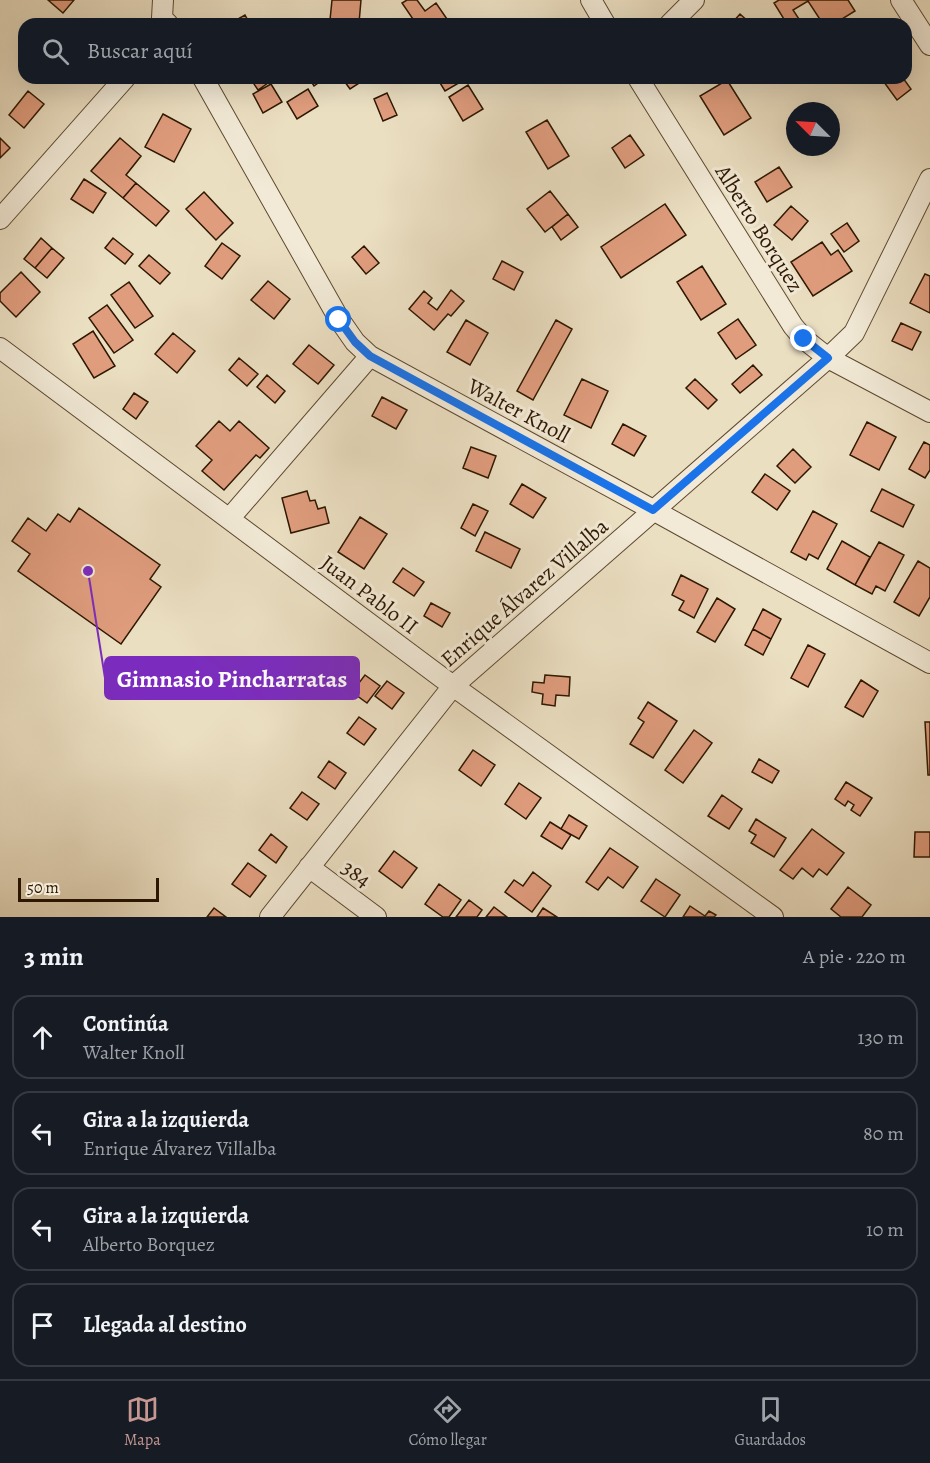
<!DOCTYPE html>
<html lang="es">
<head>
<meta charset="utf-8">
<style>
	:root { --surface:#171b24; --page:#20242c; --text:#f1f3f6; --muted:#9ea1a6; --line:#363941; --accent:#c59692 }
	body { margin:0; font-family:Alegreya,serif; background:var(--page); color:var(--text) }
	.compass { position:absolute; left:786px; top:102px; width:54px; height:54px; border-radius:50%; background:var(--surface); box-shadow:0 6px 24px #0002; rotate:294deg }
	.scale { position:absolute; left:18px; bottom:15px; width:141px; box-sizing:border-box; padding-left:6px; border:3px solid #2e1700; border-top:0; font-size:16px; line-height:21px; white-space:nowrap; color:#2e1700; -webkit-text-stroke:4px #f2ead7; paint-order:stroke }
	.stop { position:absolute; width:18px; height:18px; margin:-14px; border:4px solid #1a73e8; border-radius:50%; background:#fff }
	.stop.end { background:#1a73e8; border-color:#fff; box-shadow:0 2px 6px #0008 }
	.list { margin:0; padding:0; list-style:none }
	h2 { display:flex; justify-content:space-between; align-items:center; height:78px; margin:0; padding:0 24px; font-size:26px }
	h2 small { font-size:20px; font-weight:400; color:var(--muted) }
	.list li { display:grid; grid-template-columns:39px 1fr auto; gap:18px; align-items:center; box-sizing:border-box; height:84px; margin:0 12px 12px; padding:0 12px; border:2px solid var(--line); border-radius:18px }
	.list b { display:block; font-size:22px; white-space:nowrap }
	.list p { margin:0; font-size:20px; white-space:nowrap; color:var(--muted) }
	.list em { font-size:20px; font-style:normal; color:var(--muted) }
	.icon { flex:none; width:33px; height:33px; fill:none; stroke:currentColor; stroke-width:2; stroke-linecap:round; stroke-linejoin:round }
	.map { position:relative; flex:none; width:930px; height:917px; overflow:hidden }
	.search { position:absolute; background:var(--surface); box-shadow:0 6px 24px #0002; left:18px; right:18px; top:18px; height:66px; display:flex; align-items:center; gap:15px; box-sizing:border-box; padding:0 21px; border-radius:18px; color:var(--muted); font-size:22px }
	.sheet { height:462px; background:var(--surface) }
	nav { display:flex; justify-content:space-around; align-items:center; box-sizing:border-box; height:84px; border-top:2px solid var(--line); background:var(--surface); font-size:16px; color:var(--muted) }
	nav a { display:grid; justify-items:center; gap:3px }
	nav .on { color:var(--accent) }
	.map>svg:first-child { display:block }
	.building { fill:#e09d7e; stroke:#2e1700; stroke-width:1.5 }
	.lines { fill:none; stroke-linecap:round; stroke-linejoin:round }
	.street-casing { stroke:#5d4930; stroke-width:22 }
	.street { stroke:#f2ead7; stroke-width:20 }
	.route { stroke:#1a73e8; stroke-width:8 }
	.labels { text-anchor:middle; stroke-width:6; stroke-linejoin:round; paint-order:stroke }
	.street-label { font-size:22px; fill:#2e1700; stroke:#f2ead7 }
	.leader { fill:none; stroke:#7b2cbf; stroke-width:2 }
	.callout-dot { fill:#7b2cbf; stroke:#f2ead7; stroke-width:2 }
	.callout { fill:#7b2cbf; stroke:#7b2cbf; stroke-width:2 }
	.callout-label { font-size:24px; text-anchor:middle; font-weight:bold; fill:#fff }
</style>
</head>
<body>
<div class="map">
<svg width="930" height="917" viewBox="0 0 930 917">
	<rect width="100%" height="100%" fill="#ebdfc2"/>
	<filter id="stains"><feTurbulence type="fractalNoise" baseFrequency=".00333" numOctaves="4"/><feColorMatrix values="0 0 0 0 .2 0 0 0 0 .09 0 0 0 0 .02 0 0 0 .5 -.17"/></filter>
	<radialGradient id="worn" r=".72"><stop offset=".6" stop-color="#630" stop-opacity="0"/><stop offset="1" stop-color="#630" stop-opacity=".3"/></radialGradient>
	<path class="building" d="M48,0H74L63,13Z
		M332,0H361L359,23L330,20Z
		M407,0H417L425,11L436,3L449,22L447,24H406L413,19L402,3Z
		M779,0H848L855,11L834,24H823L808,1L793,10L799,19L791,24H787L774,3Z
		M740,14L751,24H731Z
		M245,15L250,24H229Z
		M250,78H275L258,90Z
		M309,78H325L314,86Z
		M342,78H367L350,89Z
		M437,78H463L464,80L445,91Z
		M881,78H903L911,89L897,100Z
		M727,80L751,118L724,135L700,96Z
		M271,84L282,102L263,113L253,94Z
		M468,85L483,109L463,121L449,97Z
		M308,89L318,106L297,119L287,102Z
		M28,91L44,104L24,128L9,115Z
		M387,93L397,115L383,121L374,99Z
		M163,114L191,129L174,162L145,147Z
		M547,120L569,156L548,169L526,132Z
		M630,135L644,155L625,168L612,148Z
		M0,138L10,148L0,158Z
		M120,138L141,156L126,175L136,183L123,198L91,171Z
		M779,167L792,187L767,202L755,182Z
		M84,179L106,193L93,213L71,199Z
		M136,183L169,211L156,226L123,198Z
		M550,191L568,214L545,232L527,209Z
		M204,192L233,223L216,240L186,209Z
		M665,204L686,235L621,278L601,247Z
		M791,206L808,221L792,240L774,225Z
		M568,214L578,227L561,240L552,227Z
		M847,223L859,241L844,252L831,234Z
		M41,238L52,248L35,268L24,259Z
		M113,238L133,254L125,264L105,248Z
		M822,242L831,255L838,250L852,271L813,296L791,262Z
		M222,243L240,256L222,279L205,266Z
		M364,246L379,263L366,274L352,257Z
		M52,248L64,258L47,278L35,268Z
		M149,255L170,273L160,284L139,266Z
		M502,261L523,272L514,290L493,279Z
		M702,266L726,304L701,320L677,282Z
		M21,272L40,292L16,317L0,301V293Z
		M925,274L930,276V313L910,303Z
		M268,281L290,299L274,319L251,300Z
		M129,282L153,316L135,328L111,295Z
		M451,290L464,301L451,316L448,314L434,330L409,309L424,291L432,298L428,303L437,310Z
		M107,305L133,340L114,353L89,318Z
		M738,319L756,345L736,359L718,333Z
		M466,320L488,333L470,365L447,352Z
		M556,320L572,329L533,400L517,391Z
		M901,323L921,332L912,350L892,341Z
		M93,331L115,366L94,378L73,344Z
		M173,333L195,351L177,373L155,354Z
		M309,345L334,365L318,384L293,364Z
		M239,358L258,374L247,386L229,370Z
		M753,365L762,375L740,393L732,384Z
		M267,375L285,391L275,403L257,387Z
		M582,379L608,391L591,428L564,415Z
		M695,379L717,400L708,409L686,388Z
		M134,393L148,402L136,419L123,409Z
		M382,397L407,410L396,429L372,416Z
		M219,421L230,431L239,421L269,448L260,458L256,455L224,490L202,471L212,460L196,446Z
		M867,422L896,437L879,470L850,455Z
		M623,424L646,436L634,456L612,444Z
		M924,442L930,445V470L925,478L909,469Z
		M471,447L496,456L488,478L463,468Z
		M793,449L811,467L795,483L777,466Z
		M765,474L790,491L777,510L752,492Z
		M522,484L546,498L533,518L510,504Z
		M882,489L914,505L903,527L871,511Z
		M307,491L310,501L315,500L318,509L325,507L329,523L291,533L282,498Z
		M473,504L488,511L475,536L461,528Z
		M79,508L160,565L150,579L161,587L121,644L18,571L30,554L12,541L28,518L46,531L58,514L70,522Z
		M813,511L837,524L818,559L809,554L806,560L791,552Z
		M360,517L387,534L364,569L338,552Z
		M485,532L520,549L511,568L476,551Z
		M842,541L870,557L855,585L827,569Z
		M879,542L904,555L885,591L876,586L872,594L855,585Z
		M918,561L930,568V597L919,616L894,602Z
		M403,568L424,582L414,596L393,582Z
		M681,575L708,589L694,618L679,610L684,601L672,595Z
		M717,598L735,609L715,642L697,632Z
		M431,603L450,613L442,627L424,616Z
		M763,609L781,619L771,639L753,629Z
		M753,629L771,639L763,655L745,645Z
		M808,645L825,654L808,687L791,678Z
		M365,675L380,686L367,703L352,692Z
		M545,675L570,677L569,696L556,695L555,706L542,704L543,694L532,692L533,682L544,683Z
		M861,680L878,691L863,717L845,707Z
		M387,681L404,693L392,709L375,696Z
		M648,702L677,721L653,758L630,744L644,722L638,718Z
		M359,717L376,729L364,745L347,733Z
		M925,722H930V775H928Z
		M694,730L712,743L683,783L665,770Z
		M473,750L495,765L481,786L459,770Z
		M759,759L779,771L772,783L752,772Z
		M329,761L346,773L335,789L318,777Z
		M846,782L872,798L860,816L851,810L854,805L848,801L845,806L835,799Z
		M519,783L541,798L526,819L505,804Z
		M302,792L319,804L307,820L290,808Z
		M722,795L742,809L729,829L708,816Z
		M569,815L587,826L579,839L561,829Z
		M756,819L786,838L774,857L751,843L756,835L749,831Z
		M550,822L571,835L562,849L541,836Z
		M812,829L844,853L827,875L819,869L813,877L802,868L793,879L780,870Z
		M915,832H930V857H914Z
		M271,834L287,847L276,863L259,850Z
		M610,848L638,867L623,888L608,877L598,890L586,882Z
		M394,851L417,868L402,888L379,871Z
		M248,863L266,876L250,897L232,884Z
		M533,872L551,886L532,912L505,892L514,880L523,886Z
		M656,879L680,895L665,917L641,901Z
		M439,884L461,900L449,917H443L425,904Z
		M848,887L871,905L862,917H841L831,909Z
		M469,900L482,910L477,917H456Z
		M690,906L705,916L709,911L716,915L714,917H683Z
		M494,907L507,917H486Z
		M214,908L226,917H207Z
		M543,908L557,917H537Z"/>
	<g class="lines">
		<g class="street-casing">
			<path id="street" d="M163,0L162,18L168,24
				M591,0L605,24
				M901,0L930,45
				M670,24L694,0
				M203,78L339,319L355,342L370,356L653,510L930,663
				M638,78L793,326L804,339L828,358L930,412
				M0,219L125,78
				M0,348L453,686L773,917
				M229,519L370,356
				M309,867L376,917
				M270,917L453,686L828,358L854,333L930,179"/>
		</g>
		<use href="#street" class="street"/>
	</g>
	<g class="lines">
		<path class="route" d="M339,320L355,342L370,356L653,510L828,358L804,339"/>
	</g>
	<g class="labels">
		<g class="street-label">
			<text transform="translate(760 228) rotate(58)" y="8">Alberto Borquez</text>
			<text transform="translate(519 410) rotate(28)" y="8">Walter Knoll</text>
			<text transform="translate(524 592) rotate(-41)" y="8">Enrique Álvarez Villalba</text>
			<text transform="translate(370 594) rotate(37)" y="8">Juan Pablo II</text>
			<text transform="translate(357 873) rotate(37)" y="8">384</text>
		</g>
	</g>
	<path class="leader" d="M88 571L105 678"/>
	<circle class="callout-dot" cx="88" cy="571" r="6"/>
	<rect class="callout" x="105" y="657" width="254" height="42" rx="6"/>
	<g class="callout-label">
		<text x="232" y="687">Gimnasio Pincharratas</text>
	</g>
	<rect width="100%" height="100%" filter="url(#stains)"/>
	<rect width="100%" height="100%" fill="url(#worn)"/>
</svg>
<svg class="compass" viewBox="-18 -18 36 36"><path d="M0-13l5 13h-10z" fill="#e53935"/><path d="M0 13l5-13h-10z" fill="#9ea1a6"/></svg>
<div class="scale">50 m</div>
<div class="stop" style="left:339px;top:320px"></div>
<div class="stop end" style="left:804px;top:339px"></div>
<div class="search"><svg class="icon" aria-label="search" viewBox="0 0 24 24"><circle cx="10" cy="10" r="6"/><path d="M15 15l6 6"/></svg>Buscar aquí</div>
</div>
<section class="sheet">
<h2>3 min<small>A pie · 220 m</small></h2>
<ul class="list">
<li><svg class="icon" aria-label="ahead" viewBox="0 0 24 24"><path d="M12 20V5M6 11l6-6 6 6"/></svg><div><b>Continúa</b><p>Walter Knoll</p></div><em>130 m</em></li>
<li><svg class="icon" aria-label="left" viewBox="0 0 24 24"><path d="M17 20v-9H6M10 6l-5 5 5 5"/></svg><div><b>Gira a la izquierda</b><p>Enrique Álvarez Villalba</p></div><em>80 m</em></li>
<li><svg class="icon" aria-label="left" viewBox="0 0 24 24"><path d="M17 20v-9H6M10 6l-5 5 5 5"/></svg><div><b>Gira a la izquierda</b><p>Alberto Borquez</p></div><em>10 m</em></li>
<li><svg class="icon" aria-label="arrive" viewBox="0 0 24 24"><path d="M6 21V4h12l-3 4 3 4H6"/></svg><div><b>Llegada al destino</b></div></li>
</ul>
</section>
<nav>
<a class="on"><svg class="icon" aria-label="map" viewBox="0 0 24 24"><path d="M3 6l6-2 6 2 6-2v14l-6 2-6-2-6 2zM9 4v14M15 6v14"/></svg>Mapa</a>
<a><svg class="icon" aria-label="directions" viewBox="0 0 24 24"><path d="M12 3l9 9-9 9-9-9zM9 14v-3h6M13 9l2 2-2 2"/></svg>Cómo llegar</a>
<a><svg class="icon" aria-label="saved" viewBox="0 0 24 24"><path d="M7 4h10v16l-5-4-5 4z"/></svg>Guardados</a>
</nav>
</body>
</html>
